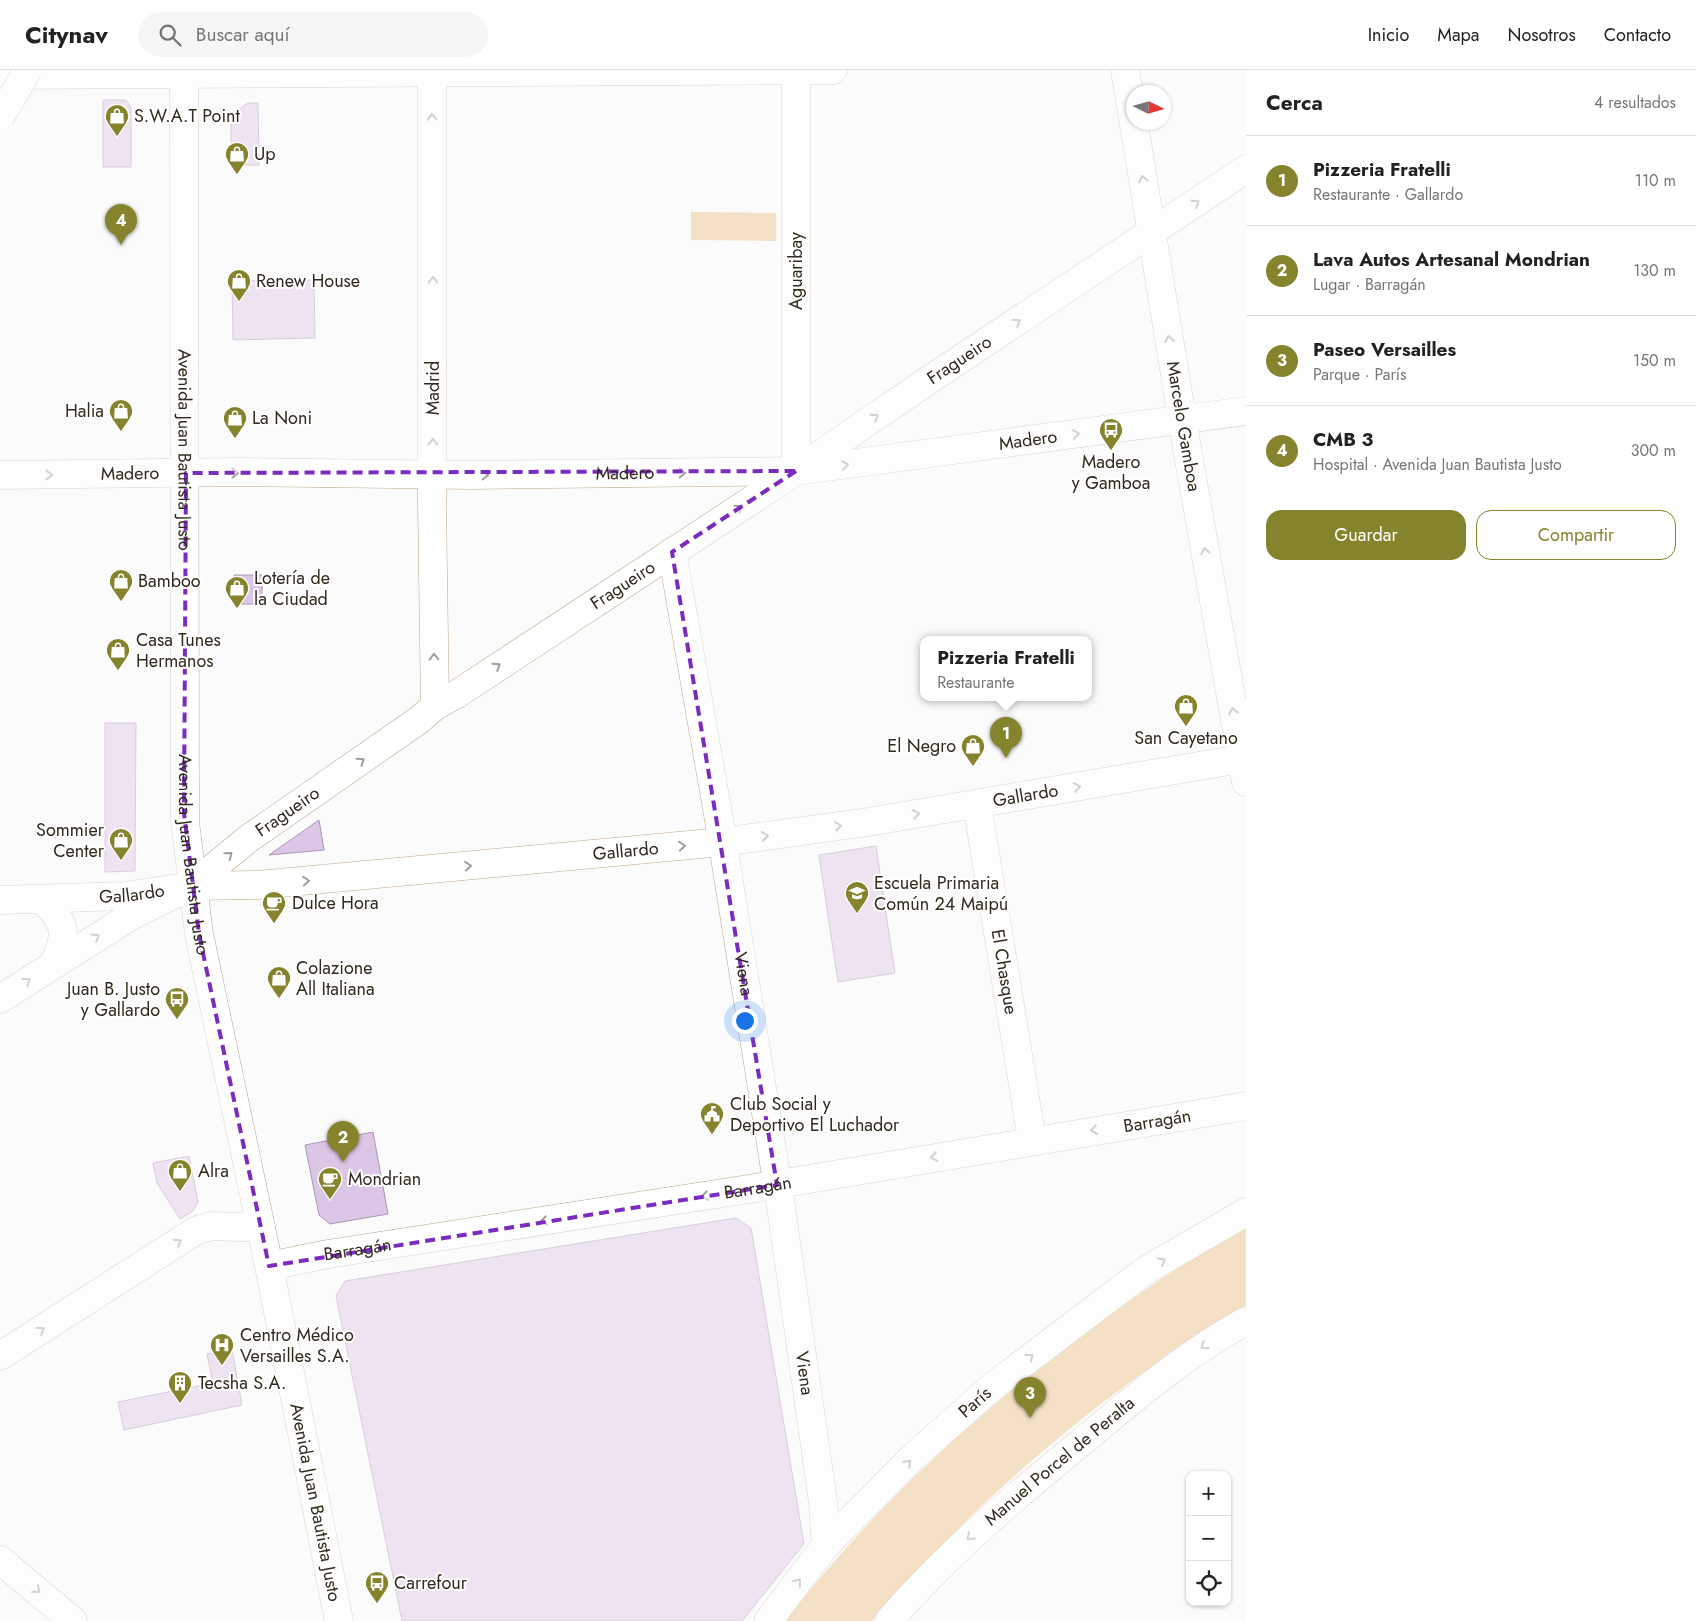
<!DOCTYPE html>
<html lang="es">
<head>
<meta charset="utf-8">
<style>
	:root { --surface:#fff; --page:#f6f6f6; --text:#222; --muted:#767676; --line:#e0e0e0; --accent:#85842d }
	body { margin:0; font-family:Jost,sans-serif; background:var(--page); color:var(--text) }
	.controls { position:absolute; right:15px; bottom:15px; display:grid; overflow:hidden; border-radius:10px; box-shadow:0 1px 4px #0004 }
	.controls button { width:45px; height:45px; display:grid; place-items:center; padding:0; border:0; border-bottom:1px solid var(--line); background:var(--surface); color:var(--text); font:25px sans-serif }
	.compass { position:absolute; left:1126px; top:15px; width:45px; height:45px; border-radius:50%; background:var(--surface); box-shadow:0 1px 4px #0004; rotate:95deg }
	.you { position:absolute; left:744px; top:950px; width:18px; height:18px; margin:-12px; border:4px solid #fff; border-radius:50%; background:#1a73e8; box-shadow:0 0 0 8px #1a73e833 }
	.badge { display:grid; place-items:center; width:32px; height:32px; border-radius:50%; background:var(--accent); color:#fff; font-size:16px; font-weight:700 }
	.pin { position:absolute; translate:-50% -41px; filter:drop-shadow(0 1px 2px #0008) }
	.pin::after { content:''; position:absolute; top:26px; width:18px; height:15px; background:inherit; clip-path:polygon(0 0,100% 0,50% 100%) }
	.popup { position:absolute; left:920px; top:566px; width:172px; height:65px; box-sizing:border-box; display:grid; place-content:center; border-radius:10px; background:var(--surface); filter:drop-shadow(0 1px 4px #0005); font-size:16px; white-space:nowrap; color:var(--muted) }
	.popup b { font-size:19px; color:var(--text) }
	.popup::after { content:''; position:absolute; left:50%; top:100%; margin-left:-10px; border:10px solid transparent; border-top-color:var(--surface) }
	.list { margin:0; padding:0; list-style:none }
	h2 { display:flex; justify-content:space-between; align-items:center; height:65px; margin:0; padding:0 20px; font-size:21px }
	h2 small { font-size:16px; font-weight:400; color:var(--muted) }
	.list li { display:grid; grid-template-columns:32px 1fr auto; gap:15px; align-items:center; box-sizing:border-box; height:90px; padding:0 20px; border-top:1px solid var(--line) }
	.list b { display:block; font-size:19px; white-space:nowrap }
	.list p { margin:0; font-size:16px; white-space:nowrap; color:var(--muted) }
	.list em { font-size:16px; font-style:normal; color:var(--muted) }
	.actions { display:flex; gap:10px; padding:15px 20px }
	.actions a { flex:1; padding:11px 0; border:1px solid var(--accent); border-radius:15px; text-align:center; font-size:18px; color:var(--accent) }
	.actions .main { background:var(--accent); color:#fff }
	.icon { flex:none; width:28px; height:28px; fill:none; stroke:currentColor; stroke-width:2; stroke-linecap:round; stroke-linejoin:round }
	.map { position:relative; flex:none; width:1246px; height:1551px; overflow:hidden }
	header { display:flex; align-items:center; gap:30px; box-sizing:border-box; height:70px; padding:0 25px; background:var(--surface); border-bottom:1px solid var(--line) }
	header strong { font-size:24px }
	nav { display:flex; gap:28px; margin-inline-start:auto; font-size:18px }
	.search { width:350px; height:45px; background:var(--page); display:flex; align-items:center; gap:12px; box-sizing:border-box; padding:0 18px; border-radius:28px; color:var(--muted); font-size:19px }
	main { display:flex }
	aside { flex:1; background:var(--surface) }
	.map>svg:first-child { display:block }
	.green { fill:#eac084 }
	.building { fill:#dcc6e5; stroke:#ab96b5 }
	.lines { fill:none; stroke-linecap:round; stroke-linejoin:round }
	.minor-casing { stroke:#bda688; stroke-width:29 }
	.major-casing { stroke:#bda688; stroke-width:29 }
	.minor { stroke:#fff; stroke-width:28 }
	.major { stroke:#fff; stroke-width:28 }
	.highway-bridge-casing { stroke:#bda688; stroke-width:29; stroke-linecap:butt }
	.highway-bridge { stroke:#fff; stroke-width:28 }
	.oneway { stroke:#a29f99 }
	.marked { fill:none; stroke:#7b2cbf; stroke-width:4; stroke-dasharray:10 6; stroke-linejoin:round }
	.labels { text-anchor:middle; stroke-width:4; stroke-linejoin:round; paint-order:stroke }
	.poi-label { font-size:18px; fill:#31291c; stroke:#fff; text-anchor:start }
	.street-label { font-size:18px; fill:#31291c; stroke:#fff }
</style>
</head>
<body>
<header>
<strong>Citynav</strong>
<div class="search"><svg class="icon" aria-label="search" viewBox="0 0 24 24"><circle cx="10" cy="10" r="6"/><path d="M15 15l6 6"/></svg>Buscar aquí</div>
<nav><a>Inicio</a><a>Mapa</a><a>Nosotros</a><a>Contacto</a></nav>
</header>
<main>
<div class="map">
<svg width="1246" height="1551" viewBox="0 0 1246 1551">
	<rect width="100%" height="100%" fill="#fbfbfb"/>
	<path class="green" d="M691,142L776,143V171L691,170Z
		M1246,1158V1236C1105,1319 979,1427 872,1551H785C863,1451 954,1364 1054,1286C1115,1239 1178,1195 1246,1158Z"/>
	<path class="building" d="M103,30H126L131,37V97H103Z
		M247,33H258L259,95H231V47Z
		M314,210L315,268L233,270L232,211Z
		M234,505H262V534H234Z
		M105,653H136L135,801L105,802Z
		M319,750L324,780L269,785Z
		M876,776L895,903L838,912L819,785Z
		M373,1062L388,1144L330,1154L319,1145L305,1075Z
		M189,1086L198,1132L193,1141L180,1149L157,1113L153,1093Z
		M736,1148L751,1158L804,1474L742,1551H402L336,1226L345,1211Z
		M232,1279L242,1335L124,1360L118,1332L213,1313L207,1284Z"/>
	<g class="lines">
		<g class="minor-casing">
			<g id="minor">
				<path d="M432,0V435L435,636"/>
				<path d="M796,0V401"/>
				<path id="s1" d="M1125,0L1188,384L1246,712"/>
				<path d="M0,5L833,0"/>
				<path id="s2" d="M0,405L240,402L470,405L796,401L1246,341"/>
				<path id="s3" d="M672,482L718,744L780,1130L823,1432L826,1475"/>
				<path id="s4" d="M977,734L1032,1070"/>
				<path id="s5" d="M0,830L125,826L191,816L258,815L722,772L868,752L1246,688"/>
				<path d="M42,830C66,850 68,865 54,893"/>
				<path id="s6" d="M0,929L131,846L191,816L248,769L419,650L435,636L457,624L796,401L926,312L1246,99"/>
				<path id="s7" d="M269,1196L328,1184L749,1119L1246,1036"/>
				<path d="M0,1286L197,1160L212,1156L261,1158"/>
				<path d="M0,1490L73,1551"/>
				<path id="s8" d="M768,1551L826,1475L912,1388L992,1317L1146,1200L1246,1142"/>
				<path id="s9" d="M889,1551C946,1485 1011,1430 1078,1375C1132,1330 1184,1285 1246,1251"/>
			</g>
		</g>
		<g class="major-casing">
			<g id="major">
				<path id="s10" d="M184,0L185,752L199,864L269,1196L339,1551"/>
			</g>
		</g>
		<use href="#minor" class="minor"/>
		<use href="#major" class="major"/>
		<g class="highway-bridge-casing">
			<path id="highway-bridge" d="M0,47L28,0"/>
		</g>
		<use href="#highway-bridge" class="highway-bridge"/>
	</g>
	<defs><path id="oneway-chevron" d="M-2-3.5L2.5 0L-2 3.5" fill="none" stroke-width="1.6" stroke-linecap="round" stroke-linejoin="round" transform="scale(1.25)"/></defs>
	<g class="oneway">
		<use href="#oneway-chevron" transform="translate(432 47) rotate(-91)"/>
		<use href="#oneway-chevron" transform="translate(1143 109) rotate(-100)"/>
		<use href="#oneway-chevron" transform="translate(1196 133) rotate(-34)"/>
		<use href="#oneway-chevron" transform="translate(433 210) rotate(-90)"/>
		<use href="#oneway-chevron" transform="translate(1017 252) rotate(-33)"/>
		<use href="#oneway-chevron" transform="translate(1169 269) rotate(-99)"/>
		<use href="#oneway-chevron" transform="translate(875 347) rotate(-34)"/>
		<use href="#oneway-chevron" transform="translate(1076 364) rotate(-8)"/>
		<use href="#oneway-chevron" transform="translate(433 372) rotate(-89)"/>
		<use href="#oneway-chevron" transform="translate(845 395) rotate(-7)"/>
		<use href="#oneway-chevron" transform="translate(235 403) rotate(-1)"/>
		<use href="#oneway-chevron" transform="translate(682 403) rotate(-1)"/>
		<use href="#oneway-chevron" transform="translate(49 405)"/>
		<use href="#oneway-chevron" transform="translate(485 405) rotate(-1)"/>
		<use href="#oneway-chevron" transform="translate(739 438) rotate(-33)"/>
		<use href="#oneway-chevron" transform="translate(1205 481) rotate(-100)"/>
		<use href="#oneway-chevron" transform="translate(434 587) rotate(-92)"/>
		<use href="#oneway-chevron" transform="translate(497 596) rotate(-33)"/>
		<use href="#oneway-chevron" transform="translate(1233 641) rotate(-100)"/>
		<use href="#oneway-chevron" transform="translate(361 691) rotate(-35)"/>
		<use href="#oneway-chevron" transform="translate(1077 717) rotate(-10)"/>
		<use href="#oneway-chevron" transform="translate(916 744) rotate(-10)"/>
		<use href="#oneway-chevron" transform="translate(838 756) rotate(-8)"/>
		<use href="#oneway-chevron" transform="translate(765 766) rotate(-8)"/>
		<use href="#oneway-chevron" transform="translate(682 776) rotate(-5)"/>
		<use href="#oneway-chevron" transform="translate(229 785) rotate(-39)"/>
		<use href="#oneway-chevron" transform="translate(468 796) rotate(-5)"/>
		<use href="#oneway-chevron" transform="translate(306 811) rotate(-5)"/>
		<use href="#oneway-chevron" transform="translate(96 867) rotate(-32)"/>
		<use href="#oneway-chevron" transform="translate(27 911) rotate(-34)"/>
		<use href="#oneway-chevron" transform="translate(1094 1060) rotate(171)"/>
		<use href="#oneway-chevron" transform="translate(934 1087) rotate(170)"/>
		<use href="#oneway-chevron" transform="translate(705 1126) rotate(171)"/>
		<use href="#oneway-chevron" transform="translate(544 1151) rotate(171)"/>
		<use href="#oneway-chevron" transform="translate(178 1172) rotate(-33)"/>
		<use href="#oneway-chevron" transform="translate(1162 1191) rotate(-31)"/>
		<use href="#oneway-chevron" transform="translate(41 1260) rotate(-33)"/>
		<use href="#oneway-chevron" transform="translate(1204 1276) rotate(146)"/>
		<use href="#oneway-chevron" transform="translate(1030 1287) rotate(-38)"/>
		<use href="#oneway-chevron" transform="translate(908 1393) rotate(-45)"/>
		<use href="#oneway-chevron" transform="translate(970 1467) rotate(137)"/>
		<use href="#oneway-chevron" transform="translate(798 1512) rotate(-52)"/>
		<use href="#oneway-chevron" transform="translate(37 1520) rotate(40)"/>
	</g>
	<path d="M0 0H1246V1551H0ZM796,401L672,482L777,1115L269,1196L199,864L184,743L186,403Z" fill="#fbfbfb" fill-opacity=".55" fill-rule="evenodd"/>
	<path class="marked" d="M796,401L672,482L777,1115L269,1196L199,864L184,743L186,403Z"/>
	<defs>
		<g id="shop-pin" transform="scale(1.25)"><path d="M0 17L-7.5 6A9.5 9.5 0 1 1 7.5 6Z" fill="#85842d" stroke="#fff"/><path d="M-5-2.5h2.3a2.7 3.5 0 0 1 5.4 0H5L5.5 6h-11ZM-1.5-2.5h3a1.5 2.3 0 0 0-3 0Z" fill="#fff"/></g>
		<g id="bus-pin" transform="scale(1.25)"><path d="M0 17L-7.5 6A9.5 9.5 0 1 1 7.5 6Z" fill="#85842d" stroke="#fff"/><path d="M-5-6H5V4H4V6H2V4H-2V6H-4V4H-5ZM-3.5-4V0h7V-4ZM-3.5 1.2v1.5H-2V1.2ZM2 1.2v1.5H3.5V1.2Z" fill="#fff"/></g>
		<g id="school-pin" transform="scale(1.25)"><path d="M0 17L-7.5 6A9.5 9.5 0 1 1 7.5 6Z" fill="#85842d" stroke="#fff"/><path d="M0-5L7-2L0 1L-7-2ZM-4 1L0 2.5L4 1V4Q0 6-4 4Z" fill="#fff"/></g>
		<g id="cafe-pin" transform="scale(1.25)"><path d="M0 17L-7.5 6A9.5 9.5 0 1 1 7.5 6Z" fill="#85842d" stroke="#fff"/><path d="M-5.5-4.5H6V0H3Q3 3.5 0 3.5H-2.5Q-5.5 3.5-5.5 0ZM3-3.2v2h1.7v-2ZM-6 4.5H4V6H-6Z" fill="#fff"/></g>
		<g id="civic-pin" transform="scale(1.25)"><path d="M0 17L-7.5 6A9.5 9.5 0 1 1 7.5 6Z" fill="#85842d" stroke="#fff"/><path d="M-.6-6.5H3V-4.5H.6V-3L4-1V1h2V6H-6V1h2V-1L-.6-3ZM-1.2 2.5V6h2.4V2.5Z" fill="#fff"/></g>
		<g id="hospital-pin" transform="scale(1.25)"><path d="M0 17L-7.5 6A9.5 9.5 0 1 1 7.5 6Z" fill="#85842d" stroke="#fff"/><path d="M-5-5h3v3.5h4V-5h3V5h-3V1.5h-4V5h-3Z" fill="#fff"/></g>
		<g id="building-pin" transform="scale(1.25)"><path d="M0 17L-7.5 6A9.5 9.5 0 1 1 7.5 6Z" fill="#85842d" stroke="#fff"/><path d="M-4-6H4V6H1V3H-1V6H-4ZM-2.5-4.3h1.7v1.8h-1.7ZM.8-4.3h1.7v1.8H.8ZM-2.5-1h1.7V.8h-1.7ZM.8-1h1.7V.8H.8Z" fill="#fff"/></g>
	</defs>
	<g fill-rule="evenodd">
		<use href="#shop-pin" x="117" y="46"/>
		<use href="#shop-pin" x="237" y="84"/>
		<use href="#shop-pin" x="239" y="211"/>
		<use href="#shop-pin" x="121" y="341"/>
		<use href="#shop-pin" x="235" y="348"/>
		<use href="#bus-pin" x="1111" y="360"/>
		<use href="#shop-pin" x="121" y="511"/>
		<use href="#shop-pin" x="237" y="518"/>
		<use href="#shop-pin" x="118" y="580"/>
		<use href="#shop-pin" x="1186" y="636"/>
		<use href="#shop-pin" x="973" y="676"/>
		<use href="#shop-pin" x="121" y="770"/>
		<use href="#school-pin" x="857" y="823"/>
		<use href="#cafe-pin" x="274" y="833"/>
		<use href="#shop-pin" x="279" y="908"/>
		<use href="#bus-pin" x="177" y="929"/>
		<use href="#civic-pin" x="712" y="1044"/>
		<use href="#shop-pin" x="180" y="1101"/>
		<use href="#cafe-pin" x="330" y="1109"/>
		<use href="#hospital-pin" x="222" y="1275"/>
		<use href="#building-pin" x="180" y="1313"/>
		<use href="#bus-pin" x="377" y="1513"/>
	</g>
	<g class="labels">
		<g class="poi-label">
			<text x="134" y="52">S.W.A.T Point</text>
			<text x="254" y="90">Up</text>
			<text x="256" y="217">Renew House</text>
			<text x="104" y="347" text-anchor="end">Halia</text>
			<text x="252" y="354">La Noni</text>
			<text x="1111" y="398" text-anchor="middle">Madero<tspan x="1111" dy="21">y Gamboa</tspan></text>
			<text x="254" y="514">Lotería de<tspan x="254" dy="21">la Ciudad</tspan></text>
			<text x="138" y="517">Bamboo</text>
			<text x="136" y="576">Casa Tunes<tspan x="136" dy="21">Hermanos</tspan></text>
			<text x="1186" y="674" text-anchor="middle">San Cayetano</text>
			<text x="956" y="682" text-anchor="end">El Negro</text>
			<text x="104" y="766" text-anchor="end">Sommier<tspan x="104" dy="21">Center</tspan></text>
			<text x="874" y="819">Escuela Primaria<tspan x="874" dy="21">Común 24 Maipú</tspan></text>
			<text x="292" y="839">Dulce Hora</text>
			<text x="296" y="904">Colazione<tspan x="296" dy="21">All Italiana</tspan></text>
			<text x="160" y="925" text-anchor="end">Juan B. Justo<tspan x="160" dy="21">y Gallardo</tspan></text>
			<text x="730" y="1040">Club Social y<tspan x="730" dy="21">Deportivo El Luchador</tspan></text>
			<text x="198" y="1107">Alra</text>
			<text x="348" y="1115">Mondrian</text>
			<text x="240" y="1271">Centro Médico<tspan x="240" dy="21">Versailles S.A.</tspan></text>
			<text x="198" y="1319">Tecsha S.A.</text>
			<text x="394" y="1519">Carrefour</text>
		</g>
		<g class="street-label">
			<text transform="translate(796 201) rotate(-90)" y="6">Aguaribay</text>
			<text dy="6" stroke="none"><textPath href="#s6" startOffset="1154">Fragueiro</textPath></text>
			<text transform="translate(433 318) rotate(-90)" y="6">Madrid</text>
			<text dy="6" stroke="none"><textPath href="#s1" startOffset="361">Marcelo Gamboa</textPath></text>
			<text dy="6" stroke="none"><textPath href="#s2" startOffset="1030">Madero</textPath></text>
			<text dy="6" stroke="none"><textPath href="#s10" startOffset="380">Avenida Juan Bautista Justo</textPath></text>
			<text dy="6" stroke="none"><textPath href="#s2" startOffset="130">Madero</textPath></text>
			<text dy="6" stroke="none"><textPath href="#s2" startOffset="625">Madero</textPath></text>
			<text dy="6" stroke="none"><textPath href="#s6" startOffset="749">Fragueiro</textPath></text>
			<text dy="6" stroke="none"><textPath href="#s5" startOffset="1032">Gallardo</textPath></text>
			<text dy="6" stroke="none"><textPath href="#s6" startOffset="344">Fragueiro</textPath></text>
			<text dy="6" stroke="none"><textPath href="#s5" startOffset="628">Gallardo</textPath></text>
			<text dy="6" stroke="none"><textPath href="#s10" startOffset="785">Avenida Juan Bautista Justo</textPath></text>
			<text dy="6" stroke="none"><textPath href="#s5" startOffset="132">Gallardo</textPath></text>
			<text dy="6" stroke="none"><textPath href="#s4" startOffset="170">El Chasque</textPath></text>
			<text dy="6" stroke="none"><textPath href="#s3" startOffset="428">Viena</textPath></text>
			<text dy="6" stroke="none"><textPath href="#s7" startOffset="900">Barragán</textPath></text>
			<text dy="6" stroke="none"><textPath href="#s7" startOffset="495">Barragán</textPath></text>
			<text dy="6" stroke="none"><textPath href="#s7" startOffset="90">Barragán</textPath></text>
			<text dy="6" stroke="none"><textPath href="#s3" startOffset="832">Viena</textPath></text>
			<text dy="6" stroke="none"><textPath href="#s8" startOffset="302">París</textPath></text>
			<text dy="6" stroke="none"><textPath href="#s9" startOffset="234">Manuel Porcel de Peralta</textPath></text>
			<text dy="6" stroke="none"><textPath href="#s10" startOffset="1445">Avenida Juan Bautista Justo</textPath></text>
		</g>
	</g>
</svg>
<div class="controls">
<button>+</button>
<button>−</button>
<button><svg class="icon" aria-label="locate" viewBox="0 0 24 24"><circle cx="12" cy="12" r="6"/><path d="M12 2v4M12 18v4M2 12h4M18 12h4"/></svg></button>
</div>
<svg class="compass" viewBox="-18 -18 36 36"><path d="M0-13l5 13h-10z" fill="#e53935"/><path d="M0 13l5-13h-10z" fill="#767676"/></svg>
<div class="you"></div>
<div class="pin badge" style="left:1006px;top:688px">1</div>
<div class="popup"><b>Pizzeria Fratelli</b>Restaurante</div>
<div class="pin badge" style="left:343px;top:1092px">2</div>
<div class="pin badge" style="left:1030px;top:1348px">3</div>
<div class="pin badge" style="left:121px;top:175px">4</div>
</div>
<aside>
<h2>Cerca<small>4 resultados</small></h2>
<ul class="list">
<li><span class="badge">1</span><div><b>Pizzeria Fratelli</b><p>Restaurante · Gallardo</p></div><em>110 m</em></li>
<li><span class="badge">2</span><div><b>Lava Autos Artesanal Mondrian</b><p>Lugar · Barragán</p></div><em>130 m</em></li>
<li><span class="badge">3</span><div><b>Paseo Versailles</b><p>Parque · París</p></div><em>150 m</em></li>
<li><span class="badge">4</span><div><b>CMB 3</b><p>Hospital · Avenida Juan Bautista Justo</p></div><em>300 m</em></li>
</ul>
<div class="actions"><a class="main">Guardar</a><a>Compartir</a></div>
</aside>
</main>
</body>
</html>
